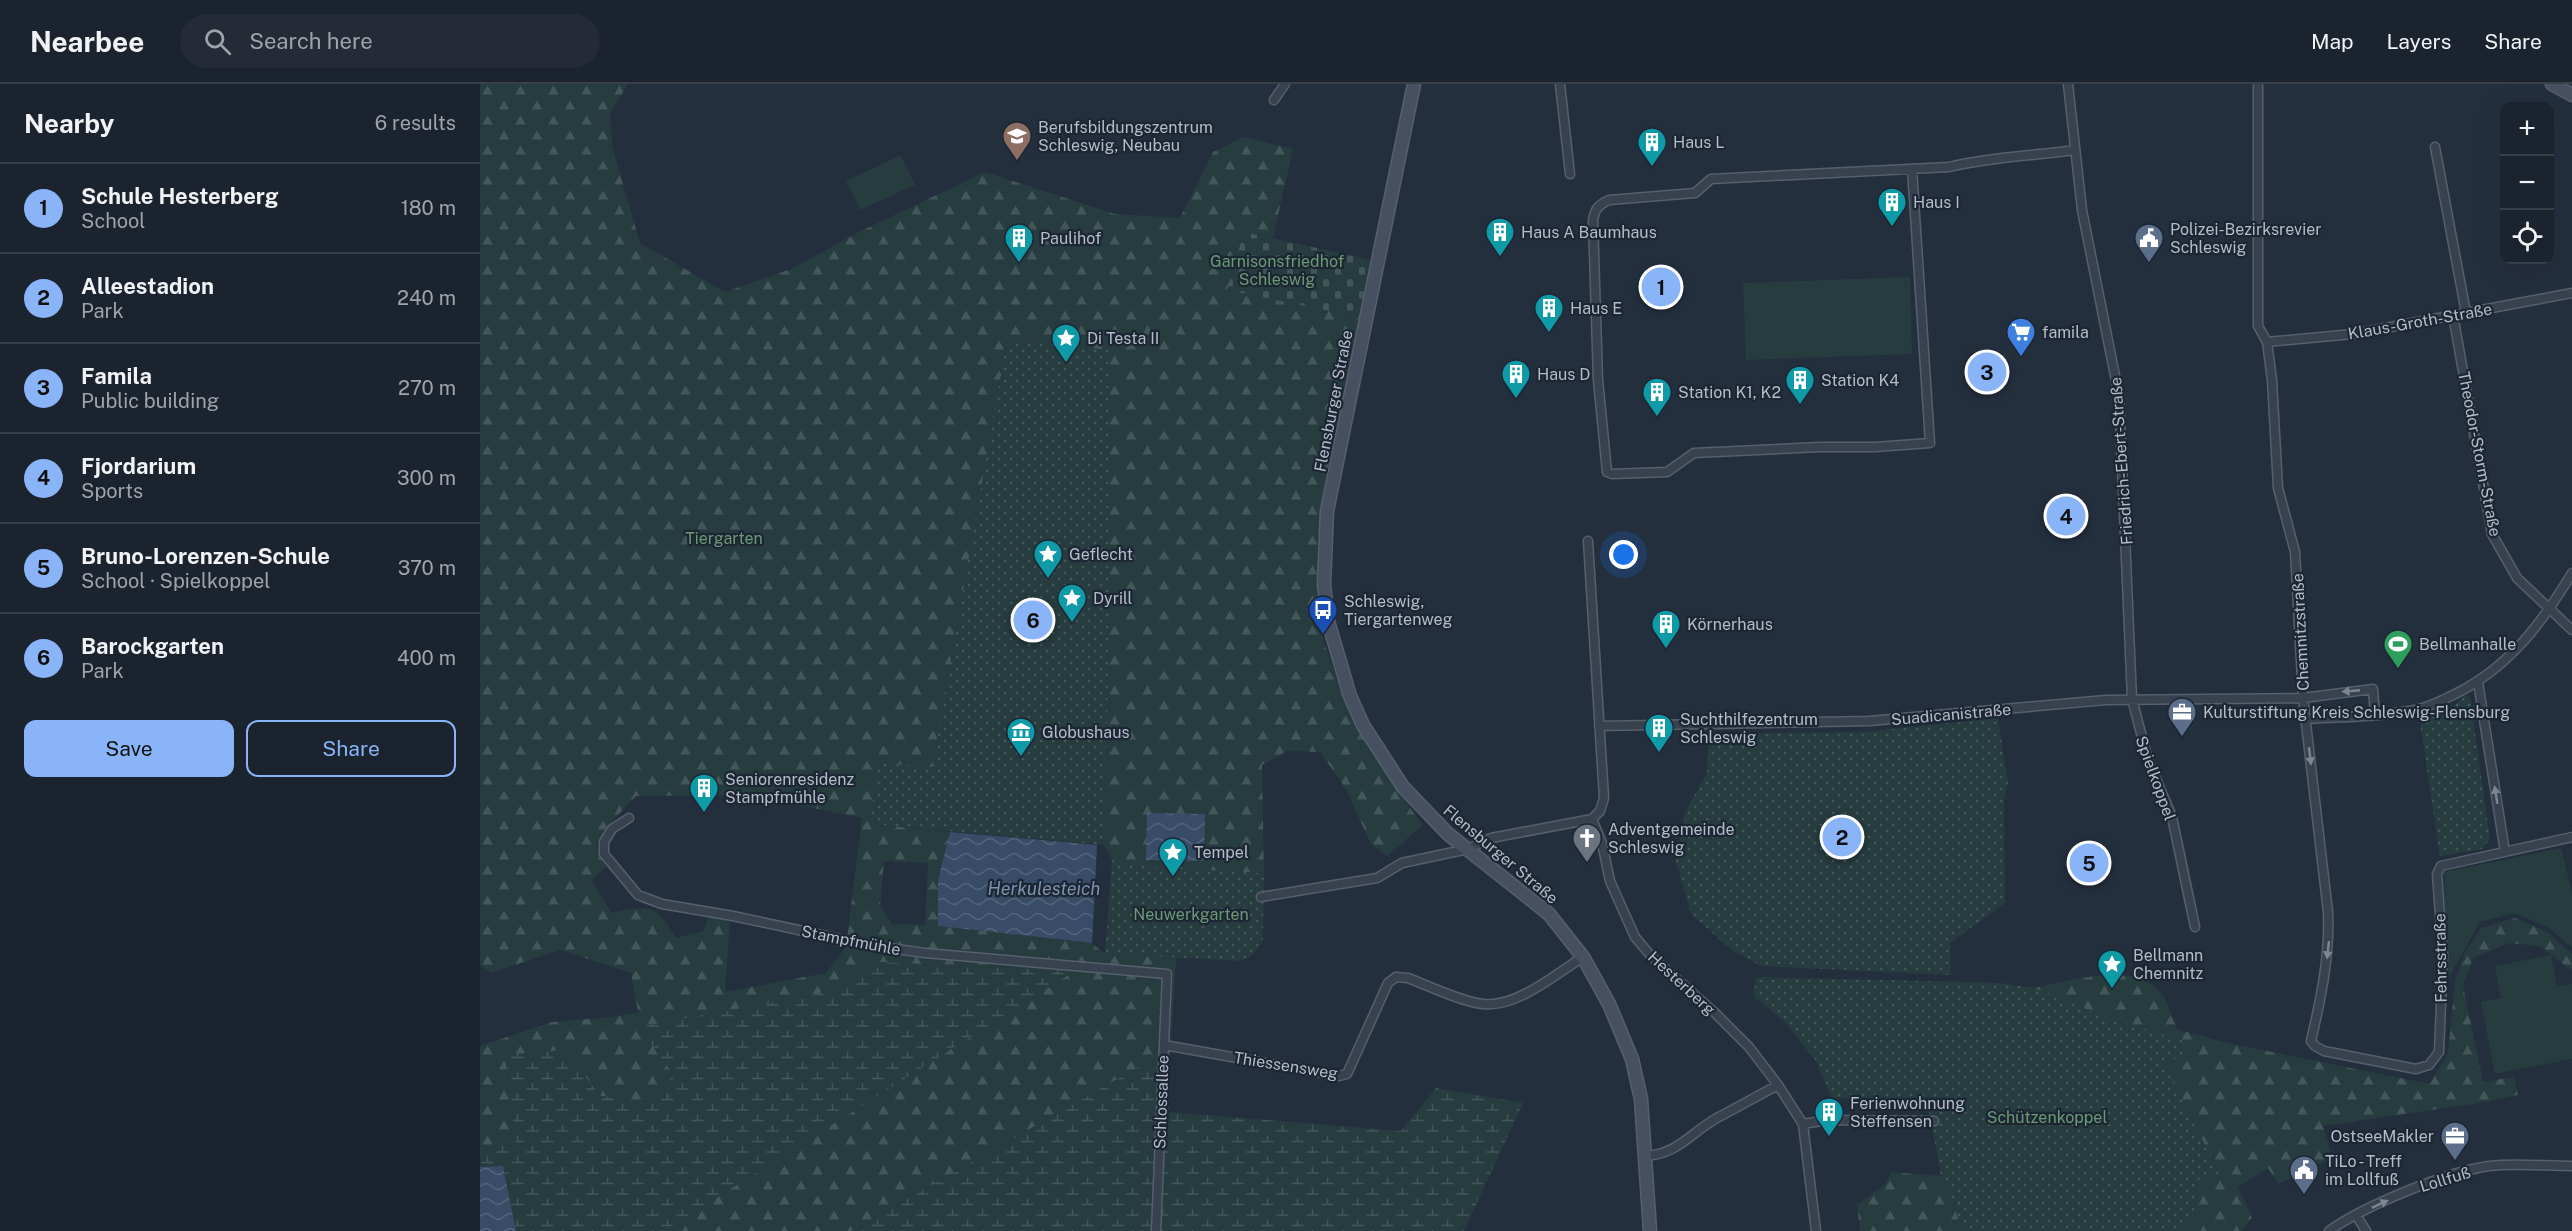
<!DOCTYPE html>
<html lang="en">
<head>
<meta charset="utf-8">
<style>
	:root { --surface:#1b232e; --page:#242b36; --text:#f1f3f6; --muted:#a0a4aa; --line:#39404a; --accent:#8ab4f8 }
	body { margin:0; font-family:"Public Sans",sans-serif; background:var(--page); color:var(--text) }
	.controls { position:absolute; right:18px; top:18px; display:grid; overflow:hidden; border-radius:12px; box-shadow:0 6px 24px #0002 }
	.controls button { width:54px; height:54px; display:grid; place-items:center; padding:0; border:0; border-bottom:2px solid var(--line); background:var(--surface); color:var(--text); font:30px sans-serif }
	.you { position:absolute; left:1144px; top:471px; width:21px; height:21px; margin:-15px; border:4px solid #fff; border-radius:50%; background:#1a73e8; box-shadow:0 0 0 9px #1a73e833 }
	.badge { display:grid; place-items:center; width:39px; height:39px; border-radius:50%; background:var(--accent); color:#111; font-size:20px; font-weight:700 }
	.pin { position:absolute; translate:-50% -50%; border:3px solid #fff; box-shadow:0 2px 6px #0006 }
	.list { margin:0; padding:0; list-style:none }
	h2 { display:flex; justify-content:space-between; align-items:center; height:78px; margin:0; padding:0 24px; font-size:26px }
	h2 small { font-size:20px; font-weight:400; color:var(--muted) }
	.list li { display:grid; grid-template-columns:39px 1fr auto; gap:18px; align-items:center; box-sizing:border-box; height:90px; padding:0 24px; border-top:2px solid var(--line) }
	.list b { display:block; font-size:22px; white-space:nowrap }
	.list p { margin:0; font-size:20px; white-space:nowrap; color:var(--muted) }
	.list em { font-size:20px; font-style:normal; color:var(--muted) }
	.actions { display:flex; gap:12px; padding:18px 24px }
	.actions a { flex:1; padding:14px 0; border:2px solid var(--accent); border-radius:12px; text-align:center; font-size:21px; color:var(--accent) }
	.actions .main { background:var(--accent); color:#111 }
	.icon { flex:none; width:33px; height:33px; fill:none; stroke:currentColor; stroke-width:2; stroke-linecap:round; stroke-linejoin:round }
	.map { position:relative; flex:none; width:2092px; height:1147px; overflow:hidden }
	header { display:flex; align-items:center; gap:36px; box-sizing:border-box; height:84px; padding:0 30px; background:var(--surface); border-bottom:2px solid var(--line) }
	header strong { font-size:28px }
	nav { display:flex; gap:33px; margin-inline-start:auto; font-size:21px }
	.search { width:420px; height:54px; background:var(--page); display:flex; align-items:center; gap:15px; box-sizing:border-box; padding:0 21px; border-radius:33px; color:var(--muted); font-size:22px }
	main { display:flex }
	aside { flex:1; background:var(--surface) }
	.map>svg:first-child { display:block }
	.grass { fill:#263c3f }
	.forest { fill:url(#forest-firs); fill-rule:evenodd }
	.wetland { fill:url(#wetland-marsh) }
	.cemetery { fill:url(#cemetery-stones) }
	.park { fill:url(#park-dots) }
	.water { fill:url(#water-waves) }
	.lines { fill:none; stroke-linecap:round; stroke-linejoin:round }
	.street-casing { stroke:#565f6c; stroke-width:11 }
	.secondary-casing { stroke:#565f6c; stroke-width:15 }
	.street { stroke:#38414e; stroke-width:8 }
	.secondary { stroke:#465061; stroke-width:12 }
	.oneway { fill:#7c8592 }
	.labels { text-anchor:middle; stroke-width:4.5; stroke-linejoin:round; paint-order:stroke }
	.poi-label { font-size:16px; fill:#b4bcc9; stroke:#1d2633; text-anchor:start }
	.park-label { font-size:16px; fill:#6b9a76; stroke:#1d2633 }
	.street-label { font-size:16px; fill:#b4bcc9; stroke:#1d2633 }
	.water-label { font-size:18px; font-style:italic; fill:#7c92b1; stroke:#1d2633 }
</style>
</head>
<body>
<header>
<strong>Nearbee</strong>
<div class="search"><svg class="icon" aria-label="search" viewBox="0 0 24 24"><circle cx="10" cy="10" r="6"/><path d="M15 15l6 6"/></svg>Search here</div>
<nav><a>Map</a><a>Layers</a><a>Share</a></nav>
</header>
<main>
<aside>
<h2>Nearby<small>6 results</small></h2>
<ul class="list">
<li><span class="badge">1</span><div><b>Schule Hesterberg</b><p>School</p></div><em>180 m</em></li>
<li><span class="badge">2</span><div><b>Alleestadion</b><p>Park</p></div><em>240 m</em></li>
<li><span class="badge">3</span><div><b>Famila</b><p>Public building</p></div><em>270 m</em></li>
<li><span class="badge">4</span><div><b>Fjordarium</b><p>Sports</p></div><em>300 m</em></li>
<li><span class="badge">5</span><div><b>Bruno-Lorenzen-Schule</b><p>School · Spielkoppel</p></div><em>370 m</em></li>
<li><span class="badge">6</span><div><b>Barockgarten</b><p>Park</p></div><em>400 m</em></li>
</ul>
<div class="actions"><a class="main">Save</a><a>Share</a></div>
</aside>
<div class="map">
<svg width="2092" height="1147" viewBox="0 0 2092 1147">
	<defs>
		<pattern id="forest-firs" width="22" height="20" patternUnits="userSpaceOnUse" patternTransform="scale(1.5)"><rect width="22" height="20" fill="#263c3f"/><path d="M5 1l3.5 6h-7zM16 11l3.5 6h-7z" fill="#435659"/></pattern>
		<pattern id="wetland-marsh" width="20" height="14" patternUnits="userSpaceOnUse" patternTransform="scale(1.5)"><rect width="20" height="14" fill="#263c3f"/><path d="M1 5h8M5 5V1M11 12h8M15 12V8" fill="none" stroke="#435659"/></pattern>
		<pattern id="cemetery-stones" width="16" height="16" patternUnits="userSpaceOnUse" patternTransform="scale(1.5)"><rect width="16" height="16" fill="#263c3f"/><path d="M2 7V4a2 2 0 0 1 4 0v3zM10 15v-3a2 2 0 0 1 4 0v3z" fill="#435659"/></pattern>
		<pattern id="park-dots" width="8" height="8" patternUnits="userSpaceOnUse" patternTransform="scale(1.5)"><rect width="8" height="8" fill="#263c3f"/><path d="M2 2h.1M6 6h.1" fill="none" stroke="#435659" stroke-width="1.8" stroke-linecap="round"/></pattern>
		<pattern id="water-waves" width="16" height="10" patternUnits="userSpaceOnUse" patternTransform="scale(1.5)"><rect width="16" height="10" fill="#394c67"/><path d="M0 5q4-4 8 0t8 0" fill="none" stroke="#53647b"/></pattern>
	</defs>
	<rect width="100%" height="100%" fill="#242f3e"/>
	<path class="grass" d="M421,71L435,101L380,126L366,97Z
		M1430,193L1432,270L1266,276L1263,199Z
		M2081,764L2092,809V864L2068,843L2034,829L2000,838L1968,895L1964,788Z
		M2071,871L2077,903L2092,900V975L2015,990L2001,918L2021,914L2015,882Z"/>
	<path class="forest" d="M0,0H148L130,29L132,62L160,159L245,208L311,185L379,148L505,88L635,130L700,134L733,68L764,53L813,65L793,154L764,148L866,231L879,233C860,328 824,453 842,549C844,560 849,572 853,584C873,646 903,689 943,741L907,772L891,760L866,705L840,668L807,667L782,681L784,789L679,784L632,776L624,761L630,507V267L528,256L452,683L390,740L470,748L458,796V842L612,859L625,870L696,874L690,982L662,981L371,1147H184L594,887L398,878L360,906L160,943L193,990L172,1019L121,1012L83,966L25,971L36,1062L0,1064V962L72,938L133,933L158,928L151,889L80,866L11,889L0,881ZM269,711L382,734L366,863L346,889L245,908L250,836L228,832L224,847L196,854C175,818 170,821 131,829L112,796L126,783L116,762L125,745L156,712ZM404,777L448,779L445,841L412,840L400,822Z
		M2035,834L2067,848L2092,870V887L2060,862L2029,859L1993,874L1983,901L2003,998L2034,993L2038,1011L1999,1019L1843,1042L1852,1074L1798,1100L1788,1084L1758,1103L1772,1134L1761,1147H1700L1701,1142L1714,1132L1716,1096L1740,1093L1684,979L1619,931L1575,911L1552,904C1590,898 1661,872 1685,915C1690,924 1693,935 1697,945L1747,959L1950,1000L1968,969L1975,898L1985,868L2001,844Z
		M1411,1088L1461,1092L1472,1114L1482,1147H1380L1377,1121L1406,1100Z"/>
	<path class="wetland" d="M398,878L595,887L184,1147H36L23,1082L0,1083V1064L36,1061L25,971L83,966L121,1012L172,1019L193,990L159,943L360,906Z
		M662,981L690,982L689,1028L921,1047L956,1004L1043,1019L984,1147H371Z"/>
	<path class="cemetery" d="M764,148L891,176L879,233L747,206Z"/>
	<path class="park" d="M527,256L630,266V507L624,761L390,740L398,679L452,683Z
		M1986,611L1990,613L2010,755L2002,765L1960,772L1940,639L1972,624Z
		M1518,634L1528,700L1524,715L1525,819L1470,859L1471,891L1281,882L1253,867L1211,830L1196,778L1205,728L1227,689L1229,650L1384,648Z
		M632,776L679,784L784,789L783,856L774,870L761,877L625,870Z
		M1276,893L1520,899L1552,904L1575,911L1619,931L1704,957L1706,971L1684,979L1741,1093L1716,1096L1714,1133L1701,1142L1700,1147H1482L1472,1114L1461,1092L1449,1026L1416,1019L1351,1013L1336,977L1303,936L1273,912Z"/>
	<path class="water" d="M667,729L725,730L724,777L666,776Z
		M470,748L617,761L612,859L458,842V796Z
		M23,1082L36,1147H0V1083Z"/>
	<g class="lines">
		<g class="street-casing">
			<path id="street" d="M1080,0L1090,90
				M1588,0L1602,126L1639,312L1652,615L1668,676L1692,733L1715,843
				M1778,0V242L1787,258L1792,296L1798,404L1815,468L1823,614L1848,828C1850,872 1841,914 1831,957L1835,962L1844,967L1936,985L1949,981L1959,968L1963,872L1957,790L1961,782L2092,753
				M794,16L805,0
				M1955,63L1986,229
				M1432,85L1450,359L1395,363H1340L1214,369L1187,388L1132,390L1127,388L1118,296L1113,136C1115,125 1118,121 1129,116L1215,109L1231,95L1469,83C1510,73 1552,72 1595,66
				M1973,231L2012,450L2037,494L2092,546
				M1787,258L1873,250L2092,209
				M1998,598L2025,768
				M1825,635C1861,633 1899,633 1935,626C1950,623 1963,616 1977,609C2030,582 2062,539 2092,489
				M1119,642L1389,637L1626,616L1823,614L1893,605L1895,631
				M149,734L132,745L124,758V770L158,811L182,820L253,832L388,861L445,869L687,890L676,1147
				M1112,735L1122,759L1130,797L1155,853L1171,872L1234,928L1269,963L1298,1001L1323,1040L1336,1147
				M781,813L897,794L922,779L988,765L1011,754L1112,735L1120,727L1124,714L1108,457
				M684,961L859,992L867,990L908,899L916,893L928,894C949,902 982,918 1003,920C1036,924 1076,890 1103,873
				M1323,1040L1347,1036L1454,1037
				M1164,1072C1197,1071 1210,1049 1237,1034C1257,1023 1278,1012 1298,1001
				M1876,1131L1886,1147
				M1849,1147C1884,1122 1966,1088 2009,1082C2036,1079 2065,1082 2092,1082"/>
		</g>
		<g class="secondary-casing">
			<path id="secondary" d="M934,0L847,427L844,500L848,537L870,612L883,641L923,703L968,750L1069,830L1103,873L1129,920L1152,975L1161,1015L1170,1147
				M2072,0L2092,11"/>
		</g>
		<use href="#street" class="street"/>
		<use href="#secondary" class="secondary"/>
	</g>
	<defs><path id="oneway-solid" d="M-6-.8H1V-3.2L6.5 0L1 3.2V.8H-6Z" transform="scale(1.5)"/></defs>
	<g class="oneway">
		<use href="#oneway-solid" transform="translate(1871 607) rotate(175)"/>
		<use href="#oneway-solid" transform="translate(1830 672) rotate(83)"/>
		<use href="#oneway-solid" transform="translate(2016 711) rotate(-99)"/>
		<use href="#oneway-solid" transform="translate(1848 866) rotate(96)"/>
		<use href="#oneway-solid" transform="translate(1900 1120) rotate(-25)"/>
	</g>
	<defs>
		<g id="school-pin" transform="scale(1.5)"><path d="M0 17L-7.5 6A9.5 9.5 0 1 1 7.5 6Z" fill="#8d6e63" stroke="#1d2633"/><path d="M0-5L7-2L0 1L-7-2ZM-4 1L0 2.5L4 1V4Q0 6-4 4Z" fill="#fff"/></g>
		<g id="building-pin" transform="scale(1.5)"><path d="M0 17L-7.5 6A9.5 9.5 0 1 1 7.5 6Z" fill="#0f9aa8" stroke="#1d2633"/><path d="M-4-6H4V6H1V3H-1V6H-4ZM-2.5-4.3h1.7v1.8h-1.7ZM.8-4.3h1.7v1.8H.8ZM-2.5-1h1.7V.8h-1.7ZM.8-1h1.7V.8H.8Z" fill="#fff"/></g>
		<g id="civic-pin" transform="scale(1.5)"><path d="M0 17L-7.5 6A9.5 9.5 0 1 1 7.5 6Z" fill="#5c6f8a" stroke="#1d2633"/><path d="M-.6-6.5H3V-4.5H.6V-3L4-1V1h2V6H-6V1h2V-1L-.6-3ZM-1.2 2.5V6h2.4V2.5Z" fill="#fff"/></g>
		<g id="supermarket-pin" transform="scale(1.5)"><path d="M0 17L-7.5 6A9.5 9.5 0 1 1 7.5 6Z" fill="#3f7fe0" stroke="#1d2633"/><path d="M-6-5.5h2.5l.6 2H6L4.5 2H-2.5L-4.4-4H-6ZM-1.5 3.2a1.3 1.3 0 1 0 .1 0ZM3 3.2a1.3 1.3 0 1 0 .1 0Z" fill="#fff"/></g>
		<g id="sight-pin" transform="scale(1.5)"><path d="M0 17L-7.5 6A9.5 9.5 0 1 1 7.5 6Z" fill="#0f9aa8" stroke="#1d2633"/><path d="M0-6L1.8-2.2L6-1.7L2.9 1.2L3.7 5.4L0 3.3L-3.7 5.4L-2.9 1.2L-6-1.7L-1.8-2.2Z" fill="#fff"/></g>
		<g id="bus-pin" transform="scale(1.5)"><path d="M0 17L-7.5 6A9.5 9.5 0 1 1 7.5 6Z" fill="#1a4fb4" stroke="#1d2633"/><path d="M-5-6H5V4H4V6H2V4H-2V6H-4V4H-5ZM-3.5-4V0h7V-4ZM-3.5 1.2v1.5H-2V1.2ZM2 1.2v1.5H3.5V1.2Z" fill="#fff"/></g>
		<g id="stadium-pin" transform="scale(1.5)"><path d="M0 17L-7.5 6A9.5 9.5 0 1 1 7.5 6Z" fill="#2e9e5b" stroke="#1d2633"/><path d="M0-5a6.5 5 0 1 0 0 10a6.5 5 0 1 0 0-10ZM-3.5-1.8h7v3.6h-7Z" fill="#fff"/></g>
		<g id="office-pin" transform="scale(1.5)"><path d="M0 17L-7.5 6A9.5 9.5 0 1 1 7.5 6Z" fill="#5c6f8a" stroke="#1d2633"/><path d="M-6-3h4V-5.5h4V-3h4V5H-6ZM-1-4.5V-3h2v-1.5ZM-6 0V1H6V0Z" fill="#fff"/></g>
		<g id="museum-pin" transform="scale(1.5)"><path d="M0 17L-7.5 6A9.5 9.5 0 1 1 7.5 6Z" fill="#0f9aa8" stroke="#1d2633"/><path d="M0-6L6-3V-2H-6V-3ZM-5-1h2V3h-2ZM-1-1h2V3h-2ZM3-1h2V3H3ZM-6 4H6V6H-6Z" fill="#fff"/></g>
		<g id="church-pin" transform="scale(1.5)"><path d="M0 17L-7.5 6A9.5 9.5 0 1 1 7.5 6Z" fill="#6b7280" stroke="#1d2633"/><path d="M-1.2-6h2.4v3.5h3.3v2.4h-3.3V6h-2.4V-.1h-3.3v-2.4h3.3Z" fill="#fff"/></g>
	</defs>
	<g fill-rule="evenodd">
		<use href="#school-pin" x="537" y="52"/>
		<use href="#building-pin" x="1172" y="58"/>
		<use href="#building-pin" x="1412" y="118"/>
		<use href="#building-pin" x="1020" y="148"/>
		<use href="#building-pin" x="539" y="154"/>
		<use href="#civic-pin" x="1669" y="154"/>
		<use href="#building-pin" x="1069" y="224"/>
		<use href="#supermarket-pin" x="1541" y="248"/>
		<use href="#sight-pin" x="586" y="254"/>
		<use href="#building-pin" x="1036" y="290"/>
		<use href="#building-pin" x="1320" y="296"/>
		<use href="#building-pin" x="1177" y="308"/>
		<use href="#sight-pin" x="568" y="470"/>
		<use href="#sight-pin" x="592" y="514"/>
		<use href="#bus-pin" x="843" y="526"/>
		<use href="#building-pin" x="1186" y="540"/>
		<use href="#stadium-pin" x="1918" y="560"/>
		<use href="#office-pin" x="1702" y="628"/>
		<use href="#building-pin" x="1179" y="644"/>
		<use href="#museum-pin" x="541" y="648"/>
		<use href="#building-pin" x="224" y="704"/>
		<use href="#church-pin" x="1107" y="754"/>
		<use href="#sight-pin" x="693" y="768"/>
		<use href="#sight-pin" x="1632" y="880"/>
		<use href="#building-pin" x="1349" y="1028"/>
		<use href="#office-pin" x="1975" y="1052"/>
		<use href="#civic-pin" x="1824" y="1086"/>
	</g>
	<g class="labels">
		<g class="poi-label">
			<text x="558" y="49">Berufsbildungszentrum<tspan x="558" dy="18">Schleswig, Neubau</tspan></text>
			<text x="1193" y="64">Haus L</text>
			<text x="1433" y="124">Haus I</text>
			<text x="1690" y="151">Polizei-Bezirksrevier<tspan x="1690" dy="18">Schleswig</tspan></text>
			<text x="1041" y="154">Haus A Baumhaus</text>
			<text x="560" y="160">Paulihof</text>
			<text x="1090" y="230">Haus E</text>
			<text x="1562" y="254">famila</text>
			<text x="607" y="260">Di Testa II</text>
			<text x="1057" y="296">Haus D</text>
			<text x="1341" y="302">Station K4</text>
			<text x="1198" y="314">Station K1, K2</text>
			<text x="589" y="476">Geflecht</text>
			<text x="613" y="520">Dyrill</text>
			<text x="864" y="523">Schleswig,<tspan x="864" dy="18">Tiergartenweg</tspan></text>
			<text x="1207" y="546">Körnerhaus</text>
			<text x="1939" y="566">Bellmanhalle</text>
			<text x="1723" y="634">Kulturstiftung Kreis Schleswig-Flensburg</text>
			<text x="1200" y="641">Suchthilfezentrum<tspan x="1200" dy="18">Schleswig</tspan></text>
			<text x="562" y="654">Globushaus</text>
			<text x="245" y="701">Seniorenresidenz<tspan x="245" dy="18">Stampfmühle</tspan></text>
			<text x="1128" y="751">Adventgemeinde<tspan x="1128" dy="18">Schleswig</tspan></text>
			<text x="714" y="774">Tempel</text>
			<text x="1653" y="877">Bellmann<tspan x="1653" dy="18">Chemnitz</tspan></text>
			<text x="1370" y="1025">Ferienwohnung<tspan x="1370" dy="18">Steffensen</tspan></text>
			<text x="1954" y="1058" text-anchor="end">OstseeMakler</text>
			<text x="1845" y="1083">TiLo - Treff<tspan x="1845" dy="18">im Lollfuß</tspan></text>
		</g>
		<g class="park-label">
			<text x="797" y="183">Garnisonsfriedhof<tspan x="797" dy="18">Schleswig</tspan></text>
			<text x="244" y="460">Tiergarten</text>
			<text x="711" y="836">Neuwerkgarten</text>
			<text x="1567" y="1039">Schützenkoppel</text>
		</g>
		<g class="street-label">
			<text transform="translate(1940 237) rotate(-10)" y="6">Klaus-Groth-Straße</text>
			<text transform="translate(853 317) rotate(-79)" y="6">Flensburger Straße</text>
			<text transform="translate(2000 370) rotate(79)" y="6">Theodor-Storm-Straße</text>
			<text transform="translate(1641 377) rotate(-94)" y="6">Friedrich-Ebert-Straße</text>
			<text transform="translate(1820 548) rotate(-93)" y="6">Chemnitzstraße</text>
			<text transform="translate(1471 630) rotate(-5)" y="6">Suadicanistraße</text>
			<text transform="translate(1676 694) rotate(70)" y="6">Spielkoppel</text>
			<text transform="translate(1021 770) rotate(40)" y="6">Flensburger Straße</text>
			<text transform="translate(371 856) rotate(11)" y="6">Stampfmühle</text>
			<text transform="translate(1960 874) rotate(-91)" y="6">Fehrsstraße</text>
			<text transform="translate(1202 899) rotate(43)" y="6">Hesterberg</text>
			<text transform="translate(806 981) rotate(9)" y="6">Thiessensweg</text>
			<text transform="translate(681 1018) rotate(-88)" y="6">Schlossallee</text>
			<text transform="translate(1965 1095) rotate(-17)" y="6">Lollfuß</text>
		</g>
		<g class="water-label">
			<text x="564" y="811">Herkulesteich</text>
		</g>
	</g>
</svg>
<div class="controls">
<button>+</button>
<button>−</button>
<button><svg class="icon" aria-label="locate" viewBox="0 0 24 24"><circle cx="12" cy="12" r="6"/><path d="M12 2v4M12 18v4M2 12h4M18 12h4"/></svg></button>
</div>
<div class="you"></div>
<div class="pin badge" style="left:1181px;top:203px">1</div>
<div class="pin badge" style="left:1362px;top:753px">2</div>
<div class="pin badge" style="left:1507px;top:288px">3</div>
<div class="pin badge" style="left:1586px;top:432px">4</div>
<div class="pin badge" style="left:1609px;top:779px">5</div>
<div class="pin badge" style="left:553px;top:536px">6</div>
</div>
</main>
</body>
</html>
